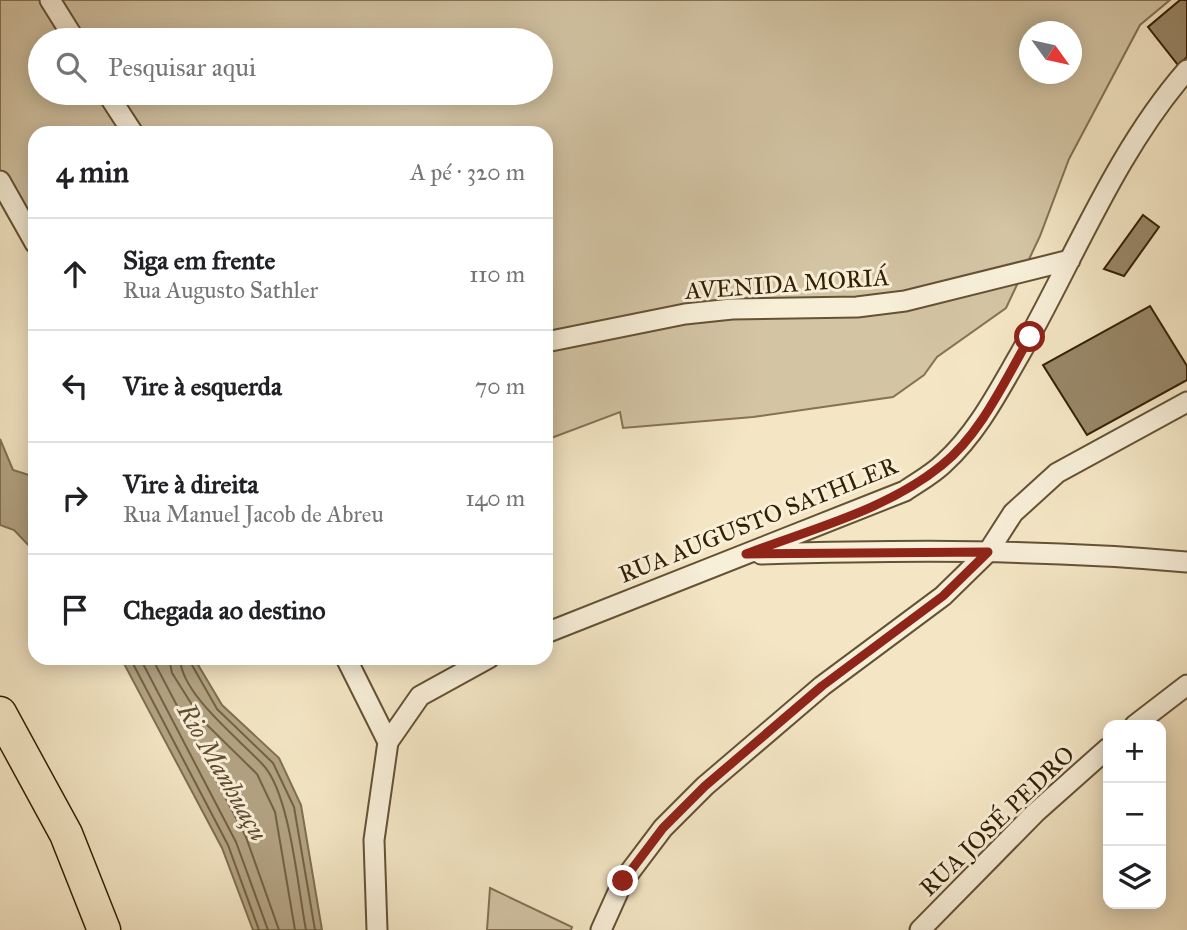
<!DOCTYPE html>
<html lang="pt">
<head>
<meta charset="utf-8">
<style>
	:root { --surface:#fff; --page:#f6f6f6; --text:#202124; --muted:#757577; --line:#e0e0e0 }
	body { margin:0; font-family:"IM FELL Great Primer",serif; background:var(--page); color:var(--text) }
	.controls { position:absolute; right:21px; bottom:21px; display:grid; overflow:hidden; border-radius:14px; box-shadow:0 4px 18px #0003 }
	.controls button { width:63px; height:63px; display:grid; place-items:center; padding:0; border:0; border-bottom:2px solid var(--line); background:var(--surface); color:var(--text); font:35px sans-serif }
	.compass { position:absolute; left:1019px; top:21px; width:63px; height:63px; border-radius:50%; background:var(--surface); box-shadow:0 4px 18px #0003; rotate:123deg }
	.stop { position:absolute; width:21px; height:21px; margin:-16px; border:5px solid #8f2418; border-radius:50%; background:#fff }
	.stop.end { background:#8f2418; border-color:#fff; box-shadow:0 2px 7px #0008 }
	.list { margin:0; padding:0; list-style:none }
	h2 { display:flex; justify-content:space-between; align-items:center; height:91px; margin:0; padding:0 28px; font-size:30px }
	h2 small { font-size:23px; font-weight:400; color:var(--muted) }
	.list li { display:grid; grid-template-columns:46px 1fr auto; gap:21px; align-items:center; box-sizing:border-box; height:112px; padding:0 28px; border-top:2px solid var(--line) }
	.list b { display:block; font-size:26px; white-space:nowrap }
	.list p { margin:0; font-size:23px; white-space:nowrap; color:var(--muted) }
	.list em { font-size:23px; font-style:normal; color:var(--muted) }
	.icon { flex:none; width:38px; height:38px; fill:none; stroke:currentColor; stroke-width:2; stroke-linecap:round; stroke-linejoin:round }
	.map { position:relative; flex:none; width:1187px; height:930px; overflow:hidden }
	.search { position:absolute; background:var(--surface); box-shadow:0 4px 18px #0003; left:28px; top:28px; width:525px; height:77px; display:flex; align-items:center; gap:18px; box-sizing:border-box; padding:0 24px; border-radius:38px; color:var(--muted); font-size:26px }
	.panel { position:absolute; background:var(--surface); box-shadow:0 4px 18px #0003; left:28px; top:126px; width:525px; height:539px; border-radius:21px }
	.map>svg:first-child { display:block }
	.green { fill:#d3c4a4; stroke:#847254; stroke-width:2; fill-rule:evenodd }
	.water { fill:#b3a383; stroke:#806f50; stroke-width:2 }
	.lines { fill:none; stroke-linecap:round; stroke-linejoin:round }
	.shore { stroke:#746244; stroke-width:2 }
	.building { fill:#988768; stroke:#342004; stroke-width:2 }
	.minor-casing { stroke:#645234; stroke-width:23 }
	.trunk-casing { stroke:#342004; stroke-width:35 }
	.minor { stroke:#f8efd9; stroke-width:19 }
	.trunk { stroke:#f4e6c5; stroke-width:32 }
	.route { stroke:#8f2418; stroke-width:9 }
	.labels { text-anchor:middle; stroke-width:6; stroke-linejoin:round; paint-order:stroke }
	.street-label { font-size:24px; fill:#342004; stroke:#f8efd9 }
	.water-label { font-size:26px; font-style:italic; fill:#604e30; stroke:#f8efd9 }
</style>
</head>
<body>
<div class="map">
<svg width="1187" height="930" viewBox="0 0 1187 930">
	<rect width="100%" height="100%" fill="#f4e6c5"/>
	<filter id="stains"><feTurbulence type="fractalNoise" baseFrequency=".00286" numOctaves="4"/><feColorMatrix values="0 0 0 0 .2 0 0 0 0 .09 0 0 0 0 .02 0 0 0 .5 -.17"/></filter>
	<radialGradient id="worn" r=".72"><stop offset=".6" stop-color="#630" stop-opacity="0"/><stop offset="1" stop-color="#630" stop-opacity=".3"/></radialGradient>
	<path class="green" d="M0,0H1170L1140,25L1069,159L1040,236L1006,308L937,357L924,375L893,397L753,417L623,428L620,412L546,440V133H35V243L0,181ZM1030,32H1072V74H1030ZM40,40H541V93H40Z
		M490,888L572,927L571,930H487Z"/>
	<path class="water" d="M0,439L13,470L35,477V552L14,530L0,525Z
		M121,658H194L222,705L279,758L301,805L322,930H253L222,848Z"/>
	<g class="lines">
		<path class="shore" d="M130,658L228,845L259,930
			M140,658L236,842L268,930
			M152,658L246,837L279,930
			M169,658L172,673L201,719L257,774L275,812L295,930
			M180,658C181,695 241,740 264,766C290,795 298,889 306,930
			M188,658L217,709L273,763L294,807L315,930"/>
	</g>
	<path class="building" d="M1180,0H1187V57L1178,65L1148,27Z
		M1143,215L1159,227L1124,276L1104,269Z
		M1150,306L1187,366V380L1087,435L1043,365Z"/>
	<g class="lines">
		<g class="minor-casing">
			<path id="minor" d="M50,0L75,40
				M107,93L133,133
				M0,181L35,243
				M546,342L685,314L732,309L857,307L905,301L1070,260
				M761,554C903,550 1045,549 1187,562
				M546,633L905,491C918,482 933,474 944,463C977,433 998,392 1020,354C1073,261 1116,151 1187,70
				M346,658L388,742
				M1135,725L1187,685
				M377,930L374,840L388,742L420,696L489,658
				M601,930L623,881L663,828L705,786L822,686L943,596L988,552L1013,513L1057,473L1187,402
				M920,930L1035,813L1108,748"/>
		</g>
		<g class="trunk-casing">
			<path id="trunk" d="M0,713L66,834L104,930"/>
		</g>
		<use href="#minor" class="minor"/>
		<use href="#trunk" class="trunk"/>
	</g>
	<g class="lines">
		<path class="route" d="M623,881L663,828L705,786L822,686L943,596L988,552L746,554C811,529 887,510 942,465C981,434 1005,380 1030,337"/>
	</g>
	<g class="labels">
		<g class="street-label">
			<text transform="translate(787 284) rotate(-4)" y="8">AVENIDA MORIÁ</text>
			<text transform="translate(758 520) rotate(-22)" y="8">RUA AUGUSTO SATHLER</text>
			<text transform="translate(997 821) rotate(-44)" y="8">RUA JOSÉ PEDRO</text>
		</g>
		<g class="water-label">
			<text transform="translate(223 772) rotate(60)" y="9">Rio Manhuaçu</text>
		</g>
	</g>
	<rect width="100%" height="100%" filter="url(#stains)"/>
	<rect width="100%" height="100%" fill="url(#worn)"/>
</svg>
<div class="controls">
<button>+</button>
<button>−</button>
<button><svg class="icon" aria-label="layers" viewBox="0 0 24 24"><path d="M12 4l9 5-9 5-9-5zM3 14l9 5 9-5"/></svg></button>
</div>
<svg class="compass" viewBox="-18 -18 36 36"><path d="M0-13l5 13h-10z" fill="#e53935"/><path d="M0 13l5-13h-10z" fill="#757577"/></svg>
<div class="stop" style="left:1030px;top:337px"></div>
<div class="stop end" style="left:623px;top:881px"></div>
<div class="search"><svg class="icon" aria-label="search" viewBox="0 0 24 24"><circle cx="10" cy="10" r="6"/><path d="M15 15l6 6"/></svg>Pesquisar aqui</div>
<section class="panel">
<h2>4 min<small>A pé · 320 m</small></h2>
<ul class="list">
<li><svg class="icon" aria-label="ahead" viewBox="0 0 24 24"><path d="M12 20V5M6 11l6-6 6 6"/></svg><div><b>Siga em frente</b><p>Rua Augusto Sathler</p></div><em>110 m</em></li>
<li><svg class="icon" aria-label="left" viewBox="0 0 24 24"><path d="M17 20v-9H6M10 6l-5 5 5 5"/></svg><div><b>Vire à esquerda</b></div><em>70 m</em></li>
<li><svg class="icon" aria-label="right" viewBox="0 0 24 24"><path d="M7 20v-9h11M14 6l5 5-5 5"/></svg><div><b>Vire à direita</b><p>Rua Manuel Jacob de Abreu</p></div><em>140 m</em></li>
<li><svg class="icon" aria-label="arrive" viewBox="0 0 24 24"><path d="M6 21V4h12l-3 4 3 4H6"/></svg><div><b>Chegada ao destino</b></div></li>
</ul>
</section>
</div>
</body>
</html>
